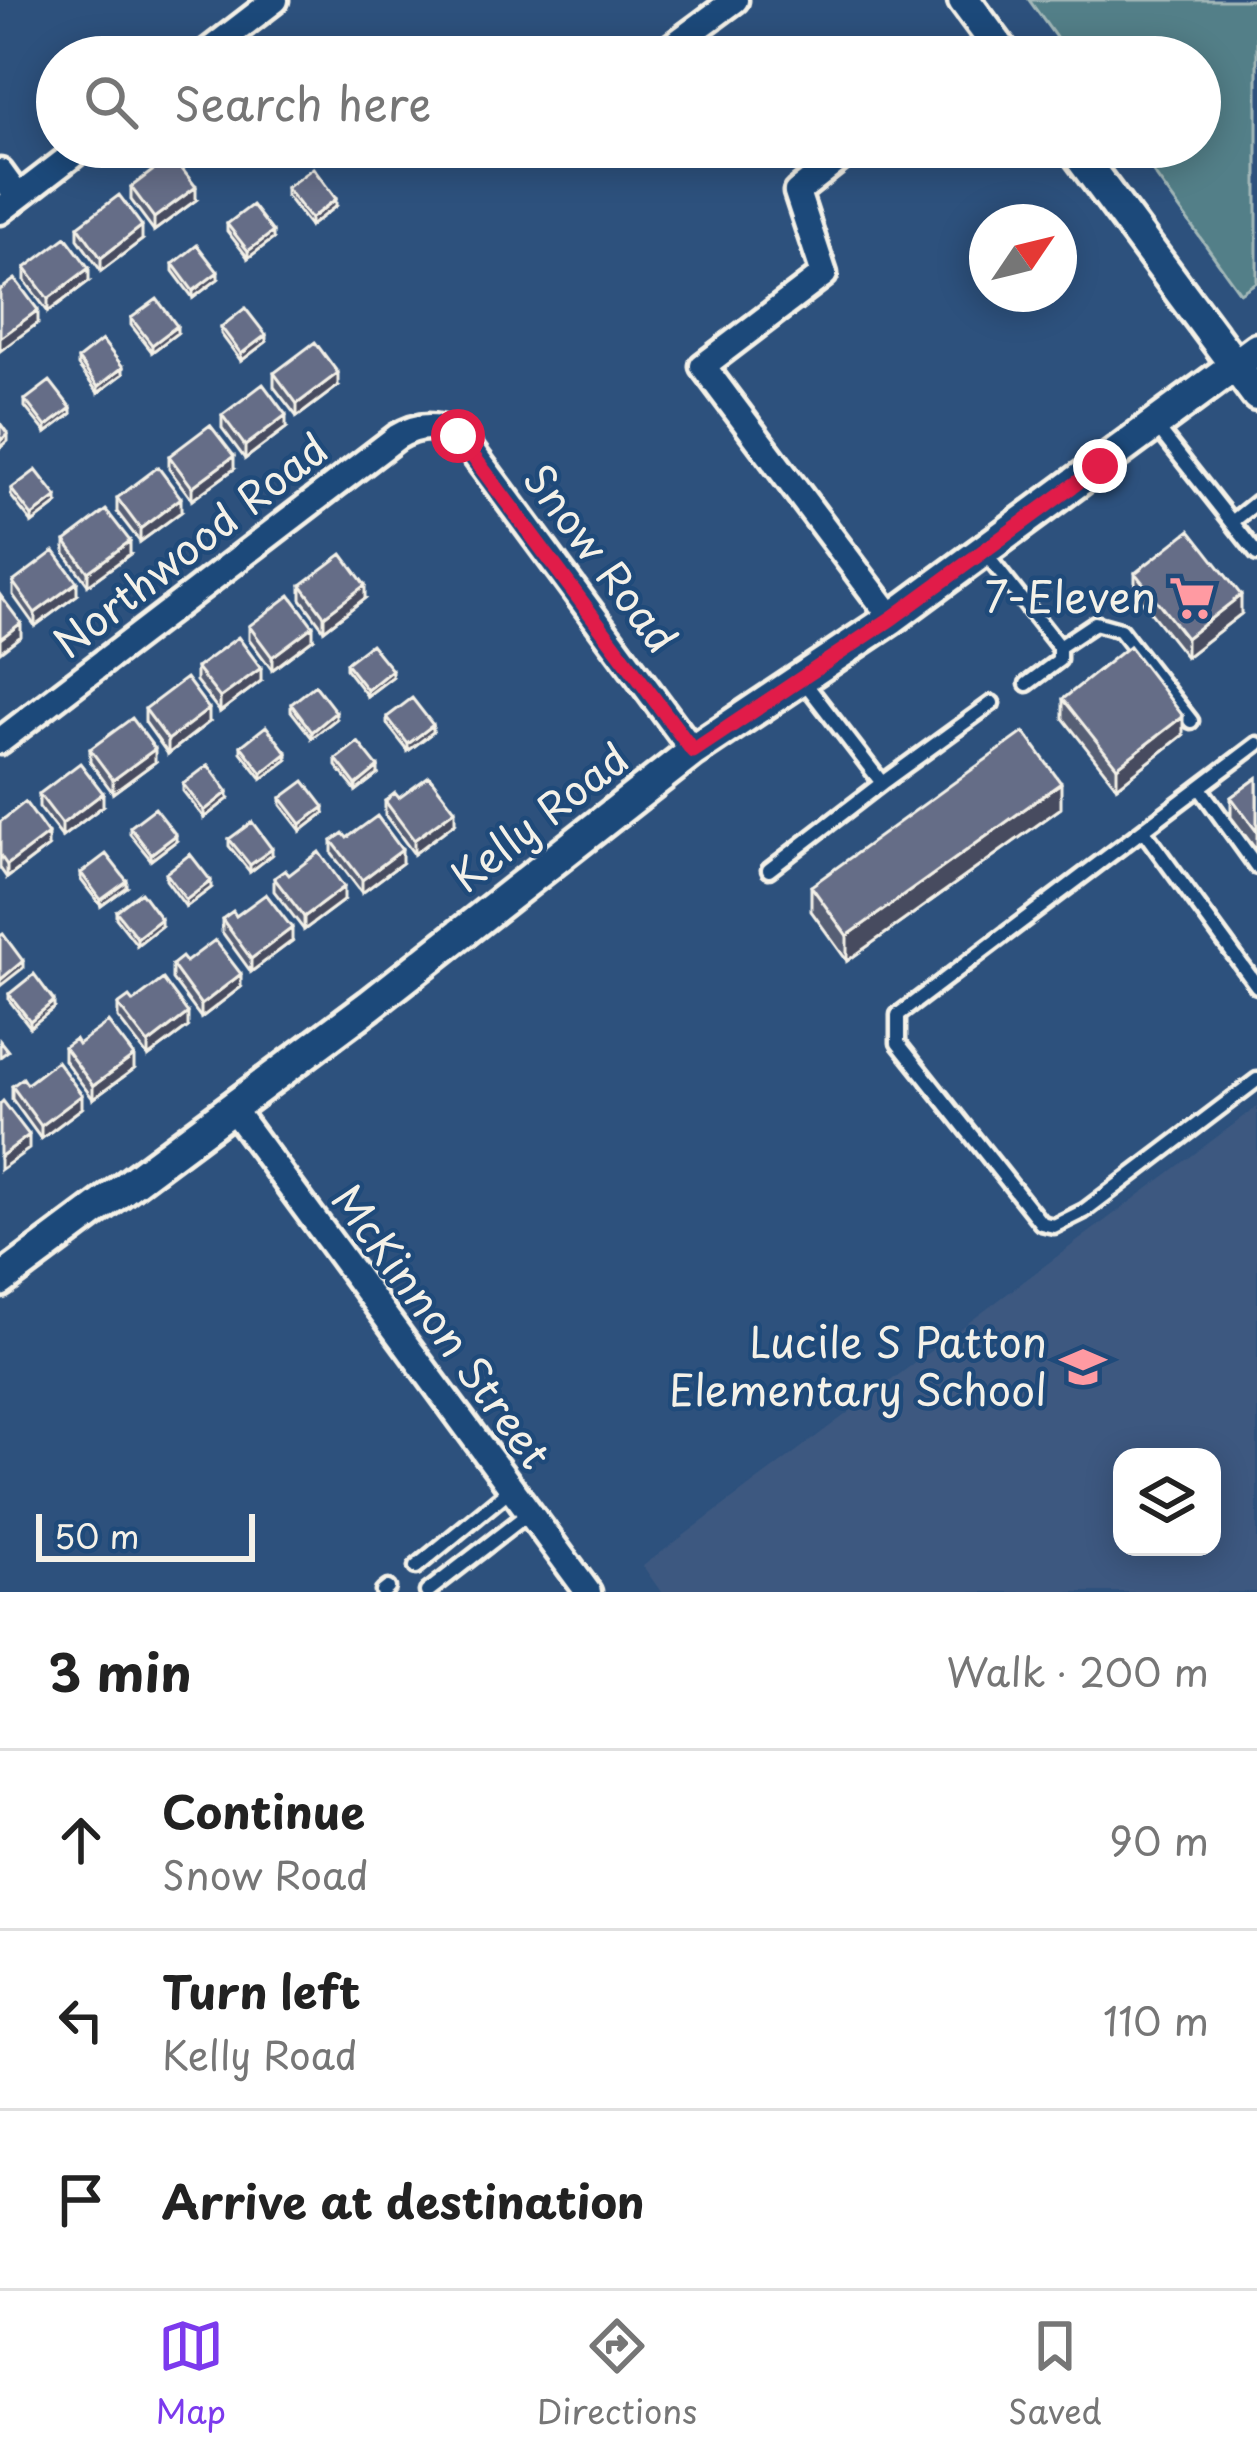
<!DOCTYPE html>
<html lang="en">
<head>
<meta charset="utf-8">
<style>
	:root { --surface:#fff; --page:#f2f2f2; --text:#222; --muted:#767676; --line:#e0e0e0; --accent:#7c3aed }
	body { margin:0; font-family:"Playpen Sans",sans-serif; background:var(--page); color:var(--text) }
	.controls { position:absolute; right:36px; bottom:36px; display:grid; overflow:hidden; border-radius:24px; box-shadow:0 6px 30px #0003 }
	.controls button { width:108px; height:108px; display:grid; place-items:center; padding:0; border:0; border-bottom:3px solid var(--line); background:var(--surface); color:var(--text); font:60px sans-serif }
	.compass { position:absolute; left:969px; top:204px; width:108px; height:108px; border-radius:50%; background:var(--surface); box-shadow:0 6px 30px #0003; rotate:55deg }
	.scale { position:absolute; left:36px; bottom:30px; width:219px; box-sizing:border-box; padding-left:12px; border:6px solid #f4f1e8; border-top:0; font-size:33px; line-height:42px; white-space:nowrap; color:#f4f1e8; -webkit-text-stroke:9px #1f4a7a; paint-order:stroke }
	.stop { position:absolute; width:36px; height:36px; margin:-27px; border:9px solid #e11d48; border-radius:50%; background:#fff }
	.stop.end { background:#e11d48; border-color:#fff; box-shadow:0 3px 12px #0008 }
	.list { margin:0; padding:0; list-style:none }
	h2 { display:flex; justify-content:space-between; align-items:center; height:156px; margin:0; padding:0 48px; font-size:51px }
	h2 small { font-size:39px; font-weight:400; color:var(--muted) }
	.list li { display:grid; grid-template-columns:78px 1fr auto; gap:36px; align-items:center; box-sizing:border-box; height:180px; padding:0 48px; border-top:3px solid var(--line) }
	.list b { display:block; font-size:45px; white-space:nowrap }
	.list p { margin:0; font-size:39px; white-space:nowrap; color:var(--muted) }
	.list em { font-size:39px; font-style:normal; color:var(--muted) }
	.icon { flex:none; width:66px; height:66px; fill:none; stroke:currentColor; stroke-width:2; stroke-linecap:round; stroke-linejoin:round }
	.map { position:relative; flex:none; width:1257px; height:1592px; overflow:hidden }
	.search { position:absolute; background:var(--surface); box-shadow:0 6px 30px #0003; left:36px; right:36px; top:36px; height:132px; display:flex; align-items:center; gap:30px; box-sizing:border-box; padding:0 42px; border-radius:66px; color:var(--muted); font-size:45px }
	.sheet { height:696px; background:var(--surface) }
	nav { display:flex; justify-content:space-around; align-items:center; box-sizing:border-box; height:168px; border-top:3px solid var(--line); background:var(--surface); font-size:33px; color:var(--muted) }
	nav a { display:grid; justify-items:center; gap:6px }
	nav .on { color:var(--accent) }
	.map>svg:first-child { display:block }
	.built { fill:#3e5980; fill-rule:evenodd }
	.park { fill:#527f88; stroke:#a3b8b8; stroke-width:3 }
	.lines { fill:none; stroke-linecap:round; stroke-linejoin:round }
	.service-casing { stroke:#f4f1e8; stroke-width:21 }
	.minor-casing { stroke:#f4f1e8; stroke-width:33 }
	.tertiary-casing { stroke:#f4f1e8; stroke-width:39 }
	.service { stroke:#1f4a7a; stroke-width:12 }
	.minor { stroke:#1f4a7a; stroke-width:24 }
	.tertiary { stroke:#1f4a7a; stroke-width:30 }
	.wall { fill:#575e74; stroke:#f4f1e8; stroke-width:3 }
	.shaded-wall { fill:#474c5e; stroke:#f4f1e8; stroke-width:3 }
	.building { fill:#656d87; stroke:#f4f1e8; stroke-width:3 }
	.route { stroke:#e11d48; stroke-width:15 }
	.labels { text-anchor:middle; stroke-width:9; stroke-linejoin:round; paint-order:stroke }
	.street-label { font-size:42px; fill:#f4f1e8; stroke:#1f4a7a }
	.poi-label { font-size:42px; fill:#f4f1e8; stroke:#1f4a7a; text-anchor:end }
</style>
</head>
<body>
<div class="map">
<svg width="1257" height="1592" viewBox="0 0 1257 1592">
	<rect width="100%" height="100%" fill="#2d517d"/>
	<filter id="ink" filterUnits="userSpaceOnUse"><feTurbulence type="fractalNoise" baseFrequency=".00833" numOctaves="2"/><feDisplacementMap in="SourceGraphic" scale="24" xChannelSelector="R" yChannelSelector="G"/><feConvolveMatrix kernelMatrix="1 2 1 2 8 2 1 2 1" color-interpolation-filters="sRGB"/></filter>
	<g filter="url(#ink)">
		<path class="built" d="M1257,1107V1592H661L643,1566ZM1122,1457H1212V1547H1122Z"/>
		<path class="park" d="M1029,0H1257V282L1240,293L1135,147H1200V57H1070Z"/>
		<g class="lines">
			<g class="service-casing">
				<path id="service" d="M1156,426L1257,554
					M1232,522L1257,502
					M984,552L1059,647V660L1027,684
					M1059,647L1095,623L1120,630L1191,721
					M1257,744L898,1015V1043L1041,1223L1054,1226L1084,1211L1257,1080
					M882,783L992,703
					M1200,788L1257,867
					M1143,830L1257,986
					M769,870L882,783L802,679
					M416,1567L512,1488
					M383,1592L388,1588
					M427,1592L529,1513"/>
			</g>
			<g class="minor-casing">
				<path id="minor" d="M201,57L275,0
					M658,57L735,0
					M970,57L993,39
					M854,147L797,192L824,274L703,366L892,618
					M0,172L18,197
					M0,211L83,147
					M0,741L397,437C423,421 447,424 468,446L693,751
					M232,1108L588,1592"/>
			</g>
			<g class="tertiary-casing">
				<path id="tertiary" d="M964,0L1006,57
					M1073,147L1257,395
					M0,1281L370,1005L693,751L892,618L1257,349"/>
			</g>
			<use href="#service" class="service"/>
			<use href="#minor" class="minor"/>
			<use href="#tertiary" class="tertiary"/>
		</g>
		<path class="wall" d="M131,187L196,200L154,231L131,200Z
			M286,188L336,206L310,226L286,195Z
			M227,224L273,239L248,258L227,231Z
			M78,226L142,240L101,271L78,239Z
			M173,264L218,279L193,298L173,271Z
			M25,268L89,281L48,312L25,281Z
			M131,318L177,333L152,352L131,325Z
			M221,327L266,342L241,361L221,334Z
			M78,359L123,374L98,393L78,366Z
			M274,373L338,386L297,417L274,387Z
			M25,400L71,414L46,433L25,407Z
			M222,415L286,428L245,459L222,428Z
			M169,456L234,469L192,500L169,469Z
			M11,489L57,504L32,523L11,496Z
			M117,498L181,512L140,542L117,512Z
			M65,541L130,554L88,585L65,554Z
			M1135,573L1241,614L1186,657L1135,593Z
			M13,582L77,595L35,626L13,595Z
			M301,585L365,598L324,630L301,599Z
			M249,626L313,639L272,670L249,639Z
			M346,663L392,677L367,696L346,669Z
			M196,668L261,681L220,712L196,681Z
			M1063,699L1183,735L1117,787L1063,718Z
			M291,704L336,719L312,738L291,711Z
			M145,709L209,722L168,754L145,722Z
			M387,717L433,732L408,751L387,724Z
			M241,746L287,760L262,779L241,752Z
			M90,749L155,762L113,793L90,762Z
			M336,759L378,774L356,791L336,766Z
			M1257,778V851L1231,817V797Z
			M183,784L228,799L204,818L183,791Z
			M39,794L103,806L62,837L39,807Z
			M281,798L324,813L301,831L281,805Z
			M399,798L455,823L414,854L385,815V801Z
			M1061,808L847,961L811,911V886Z
			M0,822L48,847L7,878L0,868Z
			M130,827L176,841L151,860L130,834Z
			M347,838L402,863L362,893L332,854V841Z
			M229,839L272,855L250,872L229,846Z
			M81,873L127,887L101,906L81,880Z
			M166,873L211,888L186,907L166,880Z
			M289,875L344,900L304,930L274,891V878Z
			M116,911L161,926L137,945L116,918Z
			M236,916L292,941L251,972L222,932V919Z
			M186,962L241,987L201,1018L172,979V965Z
			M9,994L54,1008L30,1027L9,1000Z
			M133,1002L188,1027L148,1057L118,1018V1005Z
			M64,1047L134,1069L93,1099L64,1060Z
			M27,1084L82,1108L41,1139L12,1099V1086Z"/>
		<path class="shaded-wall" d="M196,187V200L154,231V218Z
			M336,199V206L310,226V219Z
			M142,226V240L101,271V258Z
			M273,232V239L248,258V251Z
			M89,268V281L48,312V299Z
			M218,272V279L193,298V291Z
			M38,310V323L0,351V338Z
			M177,326V333L152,352V345Z
			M266,335V342L241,361V354Z
			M123,367V374L98,393V387Z
			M338,373V386L297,417V404Z
			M71,408V414L46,433V427Z
			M286,415V428L245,459V446Z
			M8,434V441L0,448V441Z
			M234,456V469L192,500V487Z
			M57,497V504L32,523V516Z
			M181,498V512L140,542V529Z
			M130,541V554L88,585V572Z
			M77,582V595L35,626V613Z
			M365,585V598L324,630V616Z
			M1241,595V614L1186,657V638Z
			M21,623V636L0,652V639Z
			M313,626V639L272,670V657Z
			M261,668V681L220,712V698Z
			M392,670V677L367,696V690Z
			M209,709V722L168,754V740Z
			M336,712V719L312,738V732Z
			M1183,716V735L1117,787V767Z
			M433,725V732L408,751V744Z
			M155,749V762L113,793V780Z
			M287,753V760L262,779V773Z
			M378,767V774L356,791V785Z
			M1061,783V808L847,961V936Z
			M228,792V799L204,818V811Z
			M103,793V806L62,837V824Z
			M324,807V813L301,831V824Z
			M455,810V823L414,854V840Z
			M48,834V847L7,878V865Z
			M176,835V841L151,860V854Z
			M272,849V855L250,872V865Z
			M402,850V863L362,893V880Z
			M127,881V887L101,906V900Z
			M211,881V888L186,907V900Z
			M344,887V900L304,930V917Z
			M161,919V926L137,945V938Z
			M292,928V941L251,972V959Z
			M23,961V968L0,986V980Z
			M241,974V987L201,1018V1005Z
			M54,1001V1008L30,1027V1021Z
			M188,1013V1027L148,1057V1044Z
			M134,1056V1069L93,1099V1086Z
			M82,1095V1108L41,1139V1126Z
			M29,1135V1149L0,1170V1157Z"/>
		<path class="building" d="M172,156L196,187L154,218L131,187Z
			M313,168L336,199L310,219L286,188Z
			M119,195L142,226L101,258L78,226Z
			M252,205L273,232L248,251L227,224Z
			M66,237L89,268L48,299L25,268Z
			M197,245L218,272L193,291L173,264Z
			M15,279L38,310L0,338V290Z
			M157,299L177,326L152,345L131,318Z
			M245,308L266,335L241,354L221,327Z
			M102,340L123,367L98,387L78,359Z
			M315,342L338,373L297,404L274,373Z
			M50,381L71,408L46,427L25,400Z
			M263,384L286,415L245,446L222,415Z
			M0,423L8,434L0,441Z
			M210,425L234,456L192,487L169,456Z
			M158,467L181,498L140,529L117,498Z
			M36,470L57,497L32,516L11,489Z
			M106,510L130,541L88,572L65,541Z
			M1190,530L1241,595L1186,638L1135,573Z
			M54,551L77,582L35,613L13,582Z
			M342,554L365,585L324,616L301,585Z
			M0,595L21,623L0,639Z
			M290,595L313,626L272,657L249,626Z
			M238,637L261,668L220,698L196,668Z
			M371,644L392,670L367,690L346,663Z
			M1129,646L1183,716L1117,767L1063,699Z
			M186,678L209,709L168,740L145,709Z
			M315,685L336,712L312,732L291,704Z
			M412,698L433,725L408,744L387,717Z
			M132,718L155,749L113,780L90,749Z
			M266,726L287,753L262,773L241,746Z
			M1024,732L1061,783L847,936L811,886Z
			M358,742L378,767L356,785L336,759Z
			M80,763L103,793L62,824L39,794Z
			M208,765L228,792L204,811L183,784Z
			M429,776L455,810L414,840L385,801L395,793L399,798Z
			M1257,778V832L1231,797Z
			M304,781L324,807L301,824L281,798Z
			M25,802L48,834L7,865L0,855V822Z
			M155,808L176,835L151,854L130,827Z
			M377,816L402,850L362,880L332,841L343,833L347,838Z
			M252,822L272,849L250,865L229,839Z
			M319,852L344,887L304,917L274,878L285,870L289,875Z
			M106,854L127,881L101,900L81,873Z
			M190,854L211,881L186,900L166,873Z
			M141,892L161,919L137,938L116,911Z
			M266,894L292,928L251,959L222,919L233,911L236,916Z
			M3,934L23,961L0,980V936Z
			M215,940L241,974L201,1005L172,965L182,957L186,962Z
			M34,974L54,1001L30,1021L9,994Z
			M163,979L188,1013L148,1044L118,1005L129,997L133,1002Z
			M108,1022L134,1056L93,1086L64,1047L75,1039L78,1044Z
			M0,1041L8,1051L0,1057Z
			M57,1061L82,1095L41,1126L12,1086L23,1078L27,1084Z
			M3,1101L29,1135L0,1157V1104Z"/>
	</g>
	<g class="lines" filter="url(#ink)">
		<path class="route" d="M458,436L693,751L892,618L1100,466"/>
	</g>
	<defs>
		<g id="supermarket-bare" transform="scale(3.6)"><path d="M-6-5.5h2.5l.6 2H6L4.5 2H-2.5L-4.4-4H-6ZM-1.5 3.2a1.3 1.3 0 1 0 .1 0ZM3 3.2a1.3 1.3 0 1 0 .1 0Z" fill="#ff9aa2" stroke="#1f4a7a" stroke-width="2.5" paint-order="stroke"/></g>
		<g id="school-bare" transform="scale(3.6)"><path d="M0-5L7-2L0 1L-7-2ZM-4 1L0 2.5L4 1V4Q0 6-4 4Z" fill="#ff9aa2" stroke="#1f4a7a" stroke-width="2.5" paint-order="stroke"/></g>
	</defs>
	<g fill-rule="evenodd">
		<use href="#supermarket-bare" x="1192" y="598"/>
		<use href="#school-bare" x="1083" y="1367"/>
	</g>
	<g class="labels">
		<g class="street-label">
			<text transform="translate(191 546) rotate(-38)" y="15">Northwood Road</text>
			<text transform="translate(600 559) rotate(53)" y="15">Snow Road</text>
			<text transform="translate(540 818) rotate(-38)" y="15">Kelly Road</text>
			<text transform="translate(441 1327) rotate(54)" y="15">McKinnon Street</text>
		</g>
		<g class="poi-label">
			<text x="1156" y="613">7-Eleven</text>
			<text x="1047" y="1358">Lucile S Patton<tspan x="1047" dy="48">Elementary School</tspan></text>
		</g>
	</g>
</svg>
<div class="controls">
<button><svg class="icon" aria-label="layers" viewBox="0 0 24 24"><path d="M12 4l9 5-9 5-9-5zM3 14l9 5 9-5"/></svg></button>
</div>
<svg class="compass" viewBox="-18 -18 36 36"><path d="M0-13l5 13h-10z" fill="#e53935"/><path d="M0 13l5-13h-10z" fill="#767676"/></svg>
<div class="scale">50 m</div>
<div class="stop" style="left:458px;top:436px"></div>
<div class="stop end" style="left:1100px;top:466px"></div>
<div class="search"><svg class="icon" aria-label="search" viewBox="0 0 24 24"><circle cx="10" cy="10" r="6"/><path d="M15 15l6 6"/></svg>Search here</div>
</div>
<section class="sheet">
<h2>3 min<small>Walk · 200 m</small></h2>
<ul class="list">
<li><svg class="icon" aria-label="ahead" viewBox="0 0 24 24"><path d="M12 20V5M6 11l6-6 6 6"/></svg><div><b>Continue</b><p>Snow Road</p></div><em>90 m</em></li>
<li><svg class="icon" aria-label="left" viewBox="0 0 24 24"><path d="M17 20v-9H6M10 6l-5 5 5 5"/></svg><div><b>Turn left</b><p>Kelly Road</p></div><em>110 m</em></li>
<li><svg class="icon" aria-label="arrive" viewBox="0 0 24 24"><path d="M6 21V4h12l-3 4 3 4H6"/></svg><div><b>Arrive at destination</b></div></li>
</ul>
</section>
<nav>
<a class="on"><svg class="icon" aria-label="map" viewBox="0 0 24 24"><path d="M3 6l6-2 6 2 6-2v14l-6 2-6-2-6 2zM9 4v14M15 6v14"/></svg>Map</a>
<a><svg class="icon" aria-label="directions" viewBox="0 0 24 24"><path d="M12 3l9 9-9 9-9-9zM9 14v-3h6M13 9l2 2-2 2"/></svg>Directions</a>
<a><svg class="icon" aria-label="saved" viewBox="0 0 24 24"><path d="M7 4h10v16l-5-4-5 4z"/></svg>Saved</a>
</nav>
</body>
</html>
